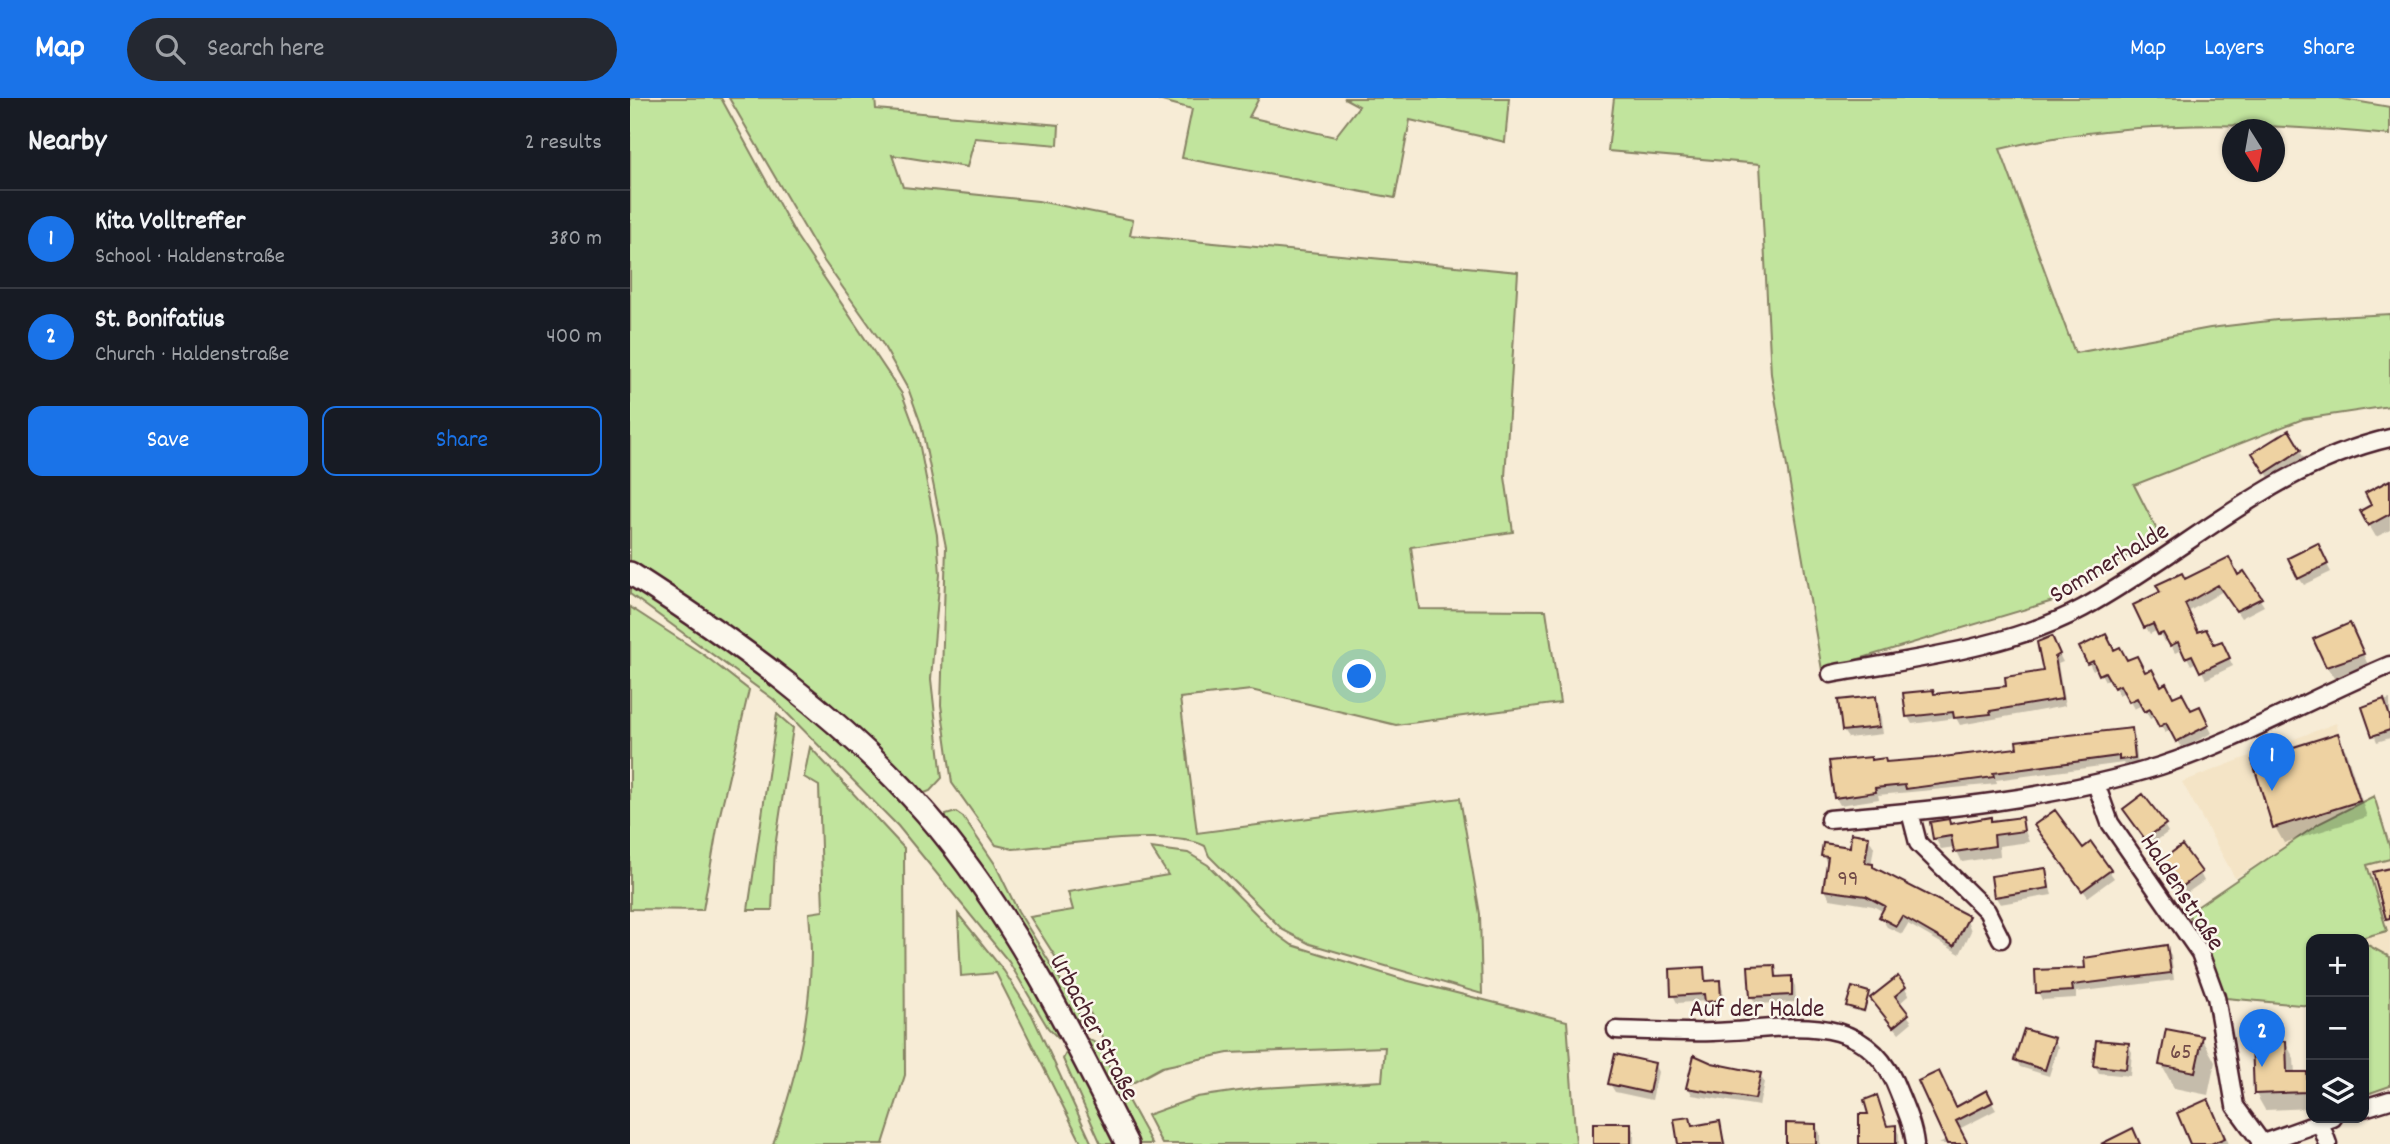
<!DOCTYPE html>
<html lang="en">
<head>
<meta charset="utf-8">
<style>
	:root { --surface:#171b24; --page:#242831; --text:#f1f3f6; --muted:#9ea1a6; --line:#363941; --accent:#1a73e8 }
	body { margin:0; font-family:Dekko,sans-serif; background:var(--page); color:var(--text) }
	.controls { position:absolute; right:21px; bottom:21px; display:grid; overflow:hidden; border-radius:14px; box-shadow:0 2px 5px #0004 }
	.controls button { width:63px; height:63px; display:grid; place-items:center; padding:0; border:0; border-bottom:2px solid var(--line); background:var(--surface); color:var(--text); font:35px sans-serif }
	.compass { position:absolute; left:1592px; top:21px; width:63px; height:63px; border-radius:50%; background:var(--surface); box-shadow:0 2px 5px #0004; rotate:169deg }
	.you { position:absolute; left:730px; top:579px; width:24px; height:24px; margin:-18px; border:5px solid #fff; border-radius:50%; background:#1a73e8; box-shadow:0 0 0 10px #1a73e833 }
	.badge { display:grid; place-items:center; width:46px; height:46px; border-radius:50%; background:var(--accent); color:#fff; font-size:23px; font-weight:700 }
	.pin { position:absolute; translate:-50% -58px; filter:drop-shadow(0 2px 4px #0008) }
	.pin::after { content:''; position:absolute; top:37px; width:24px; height:21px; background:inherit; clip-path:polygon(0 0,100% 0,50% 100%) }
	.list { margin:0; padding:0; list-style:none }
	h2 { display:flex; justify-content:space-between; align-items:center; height:91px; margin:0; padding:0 28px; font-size:30px }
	h2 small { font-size:23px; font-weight:400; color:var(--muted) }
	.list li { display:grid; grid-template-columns:46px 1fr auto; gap:21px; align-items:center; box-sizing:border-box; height:98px; padding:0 28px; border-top:2px solid var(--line) }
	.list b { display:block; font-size:26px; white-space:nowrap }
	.list p { margin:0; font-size:23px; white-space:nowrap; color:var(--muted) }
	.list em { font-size:23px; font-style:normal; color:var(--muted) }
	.actions { display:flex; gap:14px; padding:21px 28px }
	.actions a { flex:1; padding:16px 0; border:2px solid var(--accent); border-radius:14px; text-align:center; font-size:24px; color:var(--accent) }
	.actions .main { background:var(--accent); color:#fff }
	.icon { flex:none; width:38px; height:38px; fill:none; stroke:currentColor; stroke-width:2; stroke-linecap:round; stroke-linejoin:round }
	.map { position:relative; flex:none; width:1760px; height:1046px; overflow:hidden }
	header { display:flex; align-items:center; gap:42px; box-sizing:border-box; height:98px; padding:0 35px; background:var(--accent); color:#fff }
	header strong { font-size:33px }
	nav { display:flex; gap:38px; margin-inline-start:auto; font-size:24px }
	.search { width:490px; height:63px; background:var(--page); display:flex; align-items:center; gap:18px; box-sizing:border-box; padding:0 24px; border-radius:38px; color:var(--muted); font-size:26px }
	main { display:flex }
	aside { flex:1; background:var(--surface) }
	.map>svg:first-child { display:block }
	.built { fill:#f4e4c6 }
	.green { fill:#c1e49d; stroke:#868264; stroke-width:2 }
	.shadow { fill:#0003 }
	.building { fill:#eed2a2; stroke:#4a1f2b; stroke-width:2 }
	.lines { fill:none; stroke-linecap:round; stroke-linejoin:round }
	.street-casing { stroke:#4a1f2b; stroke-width:21 }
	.secondary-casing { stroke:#4a1f2b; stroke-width:26 }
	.street { stroke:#fbf7ec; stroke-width:16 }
	.secondary { stroke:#fbf7ec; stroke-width:21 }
	.labels { text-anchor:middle; stroke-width:5; stroke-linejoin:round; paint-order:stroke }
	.number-label { font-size:23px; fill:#734c49 }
	.street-label { font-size:26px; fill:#4a1f2b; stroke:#fbf7ec }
</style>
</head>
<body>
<header>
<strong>Map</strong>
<div class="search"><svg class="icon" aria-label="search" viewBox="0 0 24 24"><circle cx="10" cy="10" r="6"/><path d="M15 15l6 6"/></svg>Search here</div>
<nav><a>Map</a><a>Layers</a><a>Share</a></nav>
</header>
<main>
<aside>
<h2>Nearby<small>2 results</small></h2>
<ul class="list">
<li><span class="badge">1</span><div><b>Kita Volltreffer</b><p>School · Haldenstraße</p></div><em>380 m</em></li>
<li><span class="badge">2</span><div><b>St. Bonifatius</b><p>Church · Haldenstraße</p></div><em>400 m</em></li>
</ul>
<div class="actions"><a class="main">Save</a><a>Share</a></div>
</aside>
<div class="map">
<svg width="1760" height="1046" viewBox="0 0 1760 1046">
	<rect width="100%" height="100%" fill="#f7ecd6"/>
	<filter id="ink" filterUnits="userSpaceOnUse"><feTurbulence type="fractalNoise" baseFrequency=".0143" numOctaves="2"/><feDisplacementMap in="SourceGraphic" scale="14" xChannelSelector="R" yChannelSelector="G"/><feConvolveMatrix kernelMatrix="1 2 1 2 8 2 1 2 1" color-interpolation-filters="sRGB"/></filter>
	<g filter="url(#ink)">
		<path class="built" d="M1706,625L1730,703L1605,780L1552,684Z
			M1760,761V859L1734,845V841H1727L1758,832L1737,767Z"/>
		<path class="green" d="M0,0H91L167,139L272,296L288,339L307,437L310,476L301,581L312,680L300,693L292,696L0,467Z
			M99,0H245L246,11L429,27L428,47L345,40L337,69L262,57L273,89L408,103L503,122L500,137L888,174L875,379L883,434L781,449L789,511L916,512L930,605L766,627L621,592L550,600L567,735L830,700L850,816L852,896L680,846L653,832L579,758L575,748C541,730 426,748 383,751L366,747L322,685L311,607L316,449L291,326L279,293L252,245L194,163Z
			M521,0H629L619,19L705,39L729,8L714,0H879L875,44L780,22L765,100L552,60L562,11Z
			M984,0H1708L1760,9V37C1631,24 1497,20 1370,51L1445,255L1580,230L1647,222L1760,216V308L1673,321L1504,387L1530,438L1423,503L1192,572L1141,276L1130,66L978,53Z
			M0,487L157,595L257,688L286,719L335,781L381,848L431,937L428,940L418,930L379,864L268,728L143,601L0,496Z
			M0,509L74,557L119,592L88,725L73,812L0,811Z
			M147,616L163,630L145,749L142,812H118Z
			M180,649L274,750L275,977L253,1046H143C169,974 187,892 179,815L193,813L189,688L174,679Z
			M1744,698L1760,750V761L1737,767L1757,833L1727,841H1681V908L1596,900L1558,815L1690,725Z
			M326,714L333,719L365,766L388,813L436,891L449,915V926L444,927L316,728V717Z
			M521,750L558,755L578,767L644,834L662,847L775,882L937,923L946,1046H532L517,1017L567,999L630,990L752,983L755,949L598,955L532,969L499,987L453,902L400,819L443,812L438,794L538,777Z
			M328,816L374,873L402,917L462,1046H452L366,875L331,878Z
			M1734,845L1760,859V988L1734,997Z
			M458,941L467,946L522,1046H506L454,945Z
			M436,955L441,956L488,1046H471L433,961Z"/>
		<path class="shadow" d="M1658,334L1674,360L1640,381L1624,355Z
			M1760,384V432L1746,439L1739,427L1743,408L1737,396Z
			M1691,455L1701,474L1674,487L1669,480Z
			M1614,476L1634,508L1611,520L1593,493L1558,514L1568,536L1583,548L1595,552L1603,568L1576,581L1567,564L1561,567L1553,551L1545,555L1538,542L1534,544L1528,532L1520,536L1516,529L1554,484Z
			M1720,527L1739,569L1704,580L1697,569Z
			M1425,548L1433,564L1428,566L1435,608L1330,627L1326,620L1282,626L1278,619L1305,597L1378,589L1415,574Z
			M1451,550L1484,554L1561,614L1569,610L1582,635L1552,650L1542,631L1535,635L1526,618L1520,621L1512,607L1504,611L1495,594L1489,597L1481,580L1475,583L1468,570L1463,573Z
			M1245,600L1249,607L1253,636L1218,640L1213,633L1210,604Z
			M1760,601V640L1747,644L1734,610Z
			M1501,632L1505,639L1508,667L1495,668L1493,665L1366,682L1367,686L1248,697L1249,701L1210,707L1206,700L1256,665L1389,651Z
			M1707,637L1716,653L1737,719L1654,745L1645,729Z
			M1499,719L1534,727L1538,734L1521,747Z
			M1360,721L1362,725L1391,721L1399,744L1369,748L1370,758L1332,764L1325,749L1311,751L1305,740L1321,728Z
			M1410,735L1479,773L1484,780L1458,799Z
			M1238,740L1244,749L1241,768L1244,772L1336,819L1341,833L1330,856L1278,826L1272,836L1257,829L1251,819L1254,814L1243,808L1200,801L1195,792L1198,767L1193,758L1221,751Z
			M1415,772L1422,797L1370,806L1365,798Z
			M1536,772L1570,775L1574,783L1554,797Z
			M1536,849L1541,857L1544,882L1446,894V900L1412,902L1408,894L1457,871Z
			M1144,869L1149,881L1161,880L1165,888L1166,904L1126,906L1121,898Z
			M1073,870L1078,885L1089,884L1093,891L1094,910L1081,911L1077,903L1047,905L1043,897Z
			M1275,890L1279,897L1269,906L1282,924L1269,935L1247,908Z
			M1238,895L1235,915L1220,911L1218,908Z
			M1572,940L1585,964L1578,997L1544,990L1531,966Z
			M1424,942L1428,949L1419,978L1390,969L1386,962Z
			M1655,944L1664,960L1665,976L1676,975L1681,984V1010L1635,1012L1626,996Z
			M1498,947L1502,954L1500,978L1469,975L1465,968Z
			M1024,966L1028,974L1022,1002L985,994L980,986Z
			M1081,966L1130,977L1134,984L1129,1008L1062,997L1058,989Z
			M1356,995L1366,1012L1329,1031L1336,1046H1309L1317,1042L1326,1011Z
			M1246,1000L1258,1029H1265L1269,1036V1046H1231Z
			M1578,1004L1591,1027L1599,1046H1562Z
			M1059,1021L1064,1030L1089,1025L1096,1046H1050Z
			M1000,1026L1004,1034V1046H965Z
			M1185,1027L1190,1035V1046H1158Z"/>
		<path class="building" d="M1659,332L1671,352L1635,375L1622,355Z
			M1760,382V416L1738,428L1730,413L1741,407L1735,395Z
			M1688,445L1698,466L1668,481L1658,460Z
			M1599,459L1608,477L1614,473L1632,500L1606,513L1588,487L1555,506L1568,534L1576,531L1584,546L1592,543L1600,560L1570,574L1562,557L1555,560L1548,544L1540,548L1533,535L1528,537L1523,526L1514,530L1503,507L1530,494L1526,487L1552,475L1555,481Z
			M1720,525L1734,556L1696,569L1683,541Z
			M1476,536L1484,552L1490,549L1497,562L1507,558L1515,574L1522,571L1531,588L1536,585L1543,599L1552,595L1561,612L1570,608L1579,627L1546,644L1536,625L1529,629L1520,611L1514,614L1507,600L1499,604L1490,587L1484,590L1475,574L1469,577L1463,563L1457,566L1449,549Z
			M1422,538L1430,556L1425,559L1432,601L1360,613L1361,616L1324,620L1323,614L1276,619L1273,595L1303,592L1304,596L1376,588L1375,579L1413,573L1407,544Z
			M1246,598L1249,629L1212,633L1208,602Z
			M1754,601L1760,619V632L1742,638L1732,609Z
			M1502,630L1505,660L1489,662V658L1363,675L1364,679L1276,691L1275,687L1245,690L1246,694L1204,700L1199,663L1241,659V662L1255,660L1256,664L1305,660L1387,650L1386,643Z
			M1708,635L1730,703L1643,730L1622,662Z
			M1513,696L1536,726L1515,741L1493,711Z
			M1425,712L1453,750L1461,744L1481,772L1452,793L1404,727Z
			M1361,719V723L1392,719L1394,733L1364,737L1365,748L1324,754L1321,738L1303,741L1300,724L1319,721L1320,726Z
			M1221,735L1239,738L1235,765L1243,766V769L1339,818L1324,848L1272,818L1266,828L1249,819L1255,808L1236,798L1193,792L1198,759L1191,758L1193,745L1220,749Z
			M1552,747L1572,774L1549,791L1529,764Z
			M1416,770L1419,790L1364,799L1361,778Z
			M1760,770V820L1756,821L1743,774Z
			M1537,847L1541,875L1442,887L1443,893L1406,895L1405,872L1455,870L1454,860Z
			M1145,867L1146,879L1162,878V897L1120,899L1118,868Z
			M1074,869L1075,883L1090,882L1091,902L1075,904L1074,896L1041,898L1040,871Z
			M1268,878L1276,889L1265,898L1279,916L1263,929L1240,900Z
			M1222,889L1239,894L1234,913L1216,908Z
			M1394,931L1425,940L1415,972L1384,962Z
			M1536,931L1573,938L1565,974L1529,967Z
			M1466,942L1499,945L1496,971L1463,968Z
			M1656,943L1657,974H1677L1678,994L1624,996L1622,944Z
			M985,956L1025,965L1019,995L978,986Z
			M1064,957L1082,965L1131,975L1125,1001L1056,990Z
			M1309,973L1326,1009L1357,992L1363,1004L1326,1023L1338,1046H1317L1288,983Z
			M1247,997L1257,1028L1266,1027V1046H1229V1016H1238L1234,1002Z
			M1578,1001L1595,1040L1581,1046H1560L1547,1015Z
			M1060,1019L1062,1028L1090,1023L1094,1046H1048L1044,1021Z
			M963,1025H1001V1046H963Z
			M1156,1025L1186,1026V1046H1156Z
			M1503,1030L1510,1046H1471Z"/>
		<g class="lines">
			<g class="street-casing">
				<path id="street" d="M1201,576C1282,561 1380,550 1453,510C1554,455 1645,366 1760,340
					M1466,686L1480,725L1570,855L1586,899L1605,1008L1632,1045
					M1280,714L1288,745L1357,813L1371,841
					M1199,721C1309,712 1424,701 1530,668C1610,642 1683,599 1760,567
					M986,932C1018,933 1051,935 1083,934C1156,932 1237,907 1269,995C1276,1012 1283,1028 1285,1046
					M1734,1010L1760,1002
					M1690,1024L1698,1046
					M1630,1046L1703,1020"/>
			</g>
			<g class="secondary-casing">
				<path id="secondary" d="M0,475C106,543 213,620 296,715C381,813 440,932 497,1046"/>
			</g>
			<use href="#street" class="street"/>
			<use href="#secondary" class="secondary"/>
		</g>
	</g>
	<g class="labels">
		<g class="number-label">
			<text x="1218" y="787">99</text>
			<text x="1551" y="960">65</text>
		</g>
		<g class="street-label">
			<text transform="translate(1478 463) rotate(-31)" y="9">Sommerhalde</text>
			<text transform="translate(1554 793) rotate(57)" y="9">Haldenstraße</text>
			<text x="1127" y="918">Auf der Halde</text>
			<text transform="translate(466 928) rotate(62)" y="9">Urbacher Straße</text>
		</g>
	</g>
</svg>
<div class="controls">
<button>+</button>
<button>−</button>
<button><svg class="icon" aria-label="layers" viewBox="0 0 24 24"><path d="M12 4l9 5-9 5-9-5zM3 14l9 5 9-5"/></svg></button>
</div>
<svg class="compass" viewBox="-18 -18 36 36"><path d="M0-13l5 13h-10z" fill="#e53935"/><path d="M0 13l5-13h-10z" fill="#9ea1a6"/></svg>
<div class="you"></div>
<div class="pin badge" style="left:1642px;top:693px">1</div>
<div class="pin badge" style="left:1632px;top:969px">2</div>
</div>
</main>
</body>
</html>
